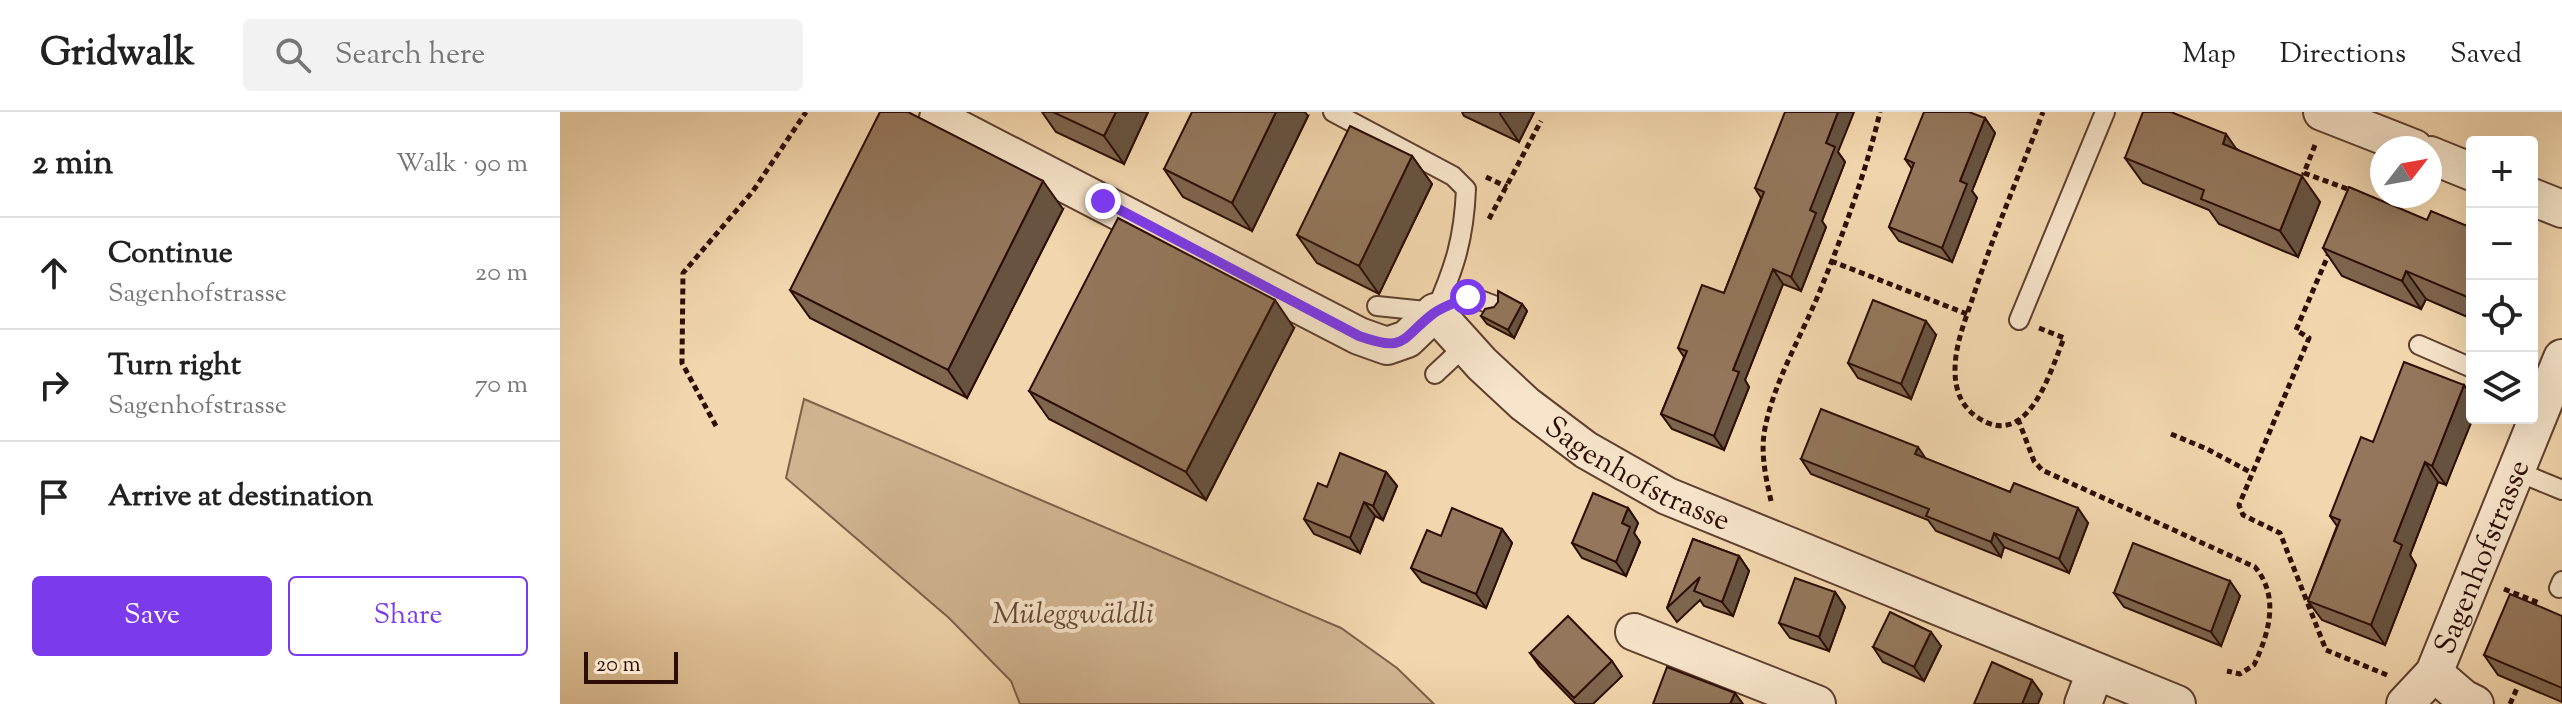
<!DOCTYPE html>
<html lang="en">
<head>
<meta charset="utf-8">
<style>
	:root { --surface:#fff; --page:#f2f2f2; --text:#222; --muted:#767676; --line:#e0e0e0; --accent:#7c3aed }
	body { margin:0; font-family:"Sorts Mill Goudy",serif; background:var(--page); color:var(--text) }
	.controls { position:absolute; right:24px; top:24px; display:grid; overflow:hidden; border-radius:8px; box-shadow:0 8px 32px #0002 }
	.controls button { width:72px; height:72px; display:grid; place-items:center; padding:0; border:0; border-bottom:2px solid var(--line); background:var(--surface); color:var(--text); font:40px sans-serif }
	.compass { position:absolute; left:1810px; top:24px; width:72px; height:72px; border-radius:50%; background:var(--surface); box-shadow:0 8px 32px #0002; rotate:59deg }
	.scale { position:absolute; left:24px; bottom:20px; width:94px; box-sizing:border-box; padding-left:8px; border:4px solid #2c0d03; border-top:0; font-size:22px; line-height:28px; white-space:nowrap; color:#2c0d03; -webkit-text-stroke:6px #f7e4ca; paint-order:stroke }
	.stop { position:absolute; width:24px; height:24px; margin:-18px; border:6px solid #7c3aed; border-radius:50%; background:#fff }
	.stop.end { background:#7c3aed; border-color:#fff; box-shadow:0 2px 8px #0008 }
	.list { margin:0; padding:0; list-style:none }
	h2 { display:flex; justify-content:space-between; align-items:center; height:104px; margin:0; padding:0 32px; font-size:34px }
	h2 small { font-size:26px; font-weight:400; color:var(--muted) }
	.list li { display:grid; grid-template-columns:52px 1fr auto; gap:24px; align-items:center; box-sizing:border-box; height:112px; padding:0 32px; border-top:2px solid var(--line) }
	.list b { display:block; font-size:30px; white-space:nowrap }
	.list p { margin:0; font-size:26px; white-space:nowrap; color:var(--muted) }
	.list em { font-size:26px; font-style:normal; color:var(--muted) }
	.actions { display:flex; gap:16px; padding:24px 32px }
	.actions a { flex:1; padding:18px 0; border:2px solid var(--accent); border-radius:8px; text-align:center; font-size:28px; color:var(--accent) }
	.actions .main { background:var(--accent); color:#fff }
	.icon { flex:none; width:44px; height:44px; fill:none; stroke:currentColor; stroke-width:2; stroke-linecap:round; stroke-linejoin:round }
	.map { position:relative; flex:none; width:2002px; height:592px; overflow:hidden }
	header { display:flex; align-items:center; gap:48px; box-sizing:border-box; height:112px; padding:0 40px; background:var(--surface); border-bottom:2px solid var(--line) }
	header strong { font-size:38px }
	nav { display:flex; gap:44px; margin-inline-start:auto; font-size:28px }
	.search { width:560px; height:72px; background:var(--page); display:flex; align-items:center; gap:20px; box-sizing:border-box; padding:0 28px; border-radius:8px; color:var(--muted); font-size:30px }
	main { display:flex }
	aside { flex:1; background:var(--surface) }
	.map>svg:first-child { display:block }
	.green { fill:#d0b490; stroke:#7e604a; stroke-width:2 }
	.lines { fill:none; stroke-linecap:round; stroke-linejoin:round }
	.service-casing { stroke:#5e3f2e; stroke-width:22 }
	.minor-casing { stroke:#5e3f2e; stroke-width:40 }
	.path { stroke:#2c0d03; stroke-width:5; stroke-dasharray:6 4; stroke-linecap:butt }
	.service { stroke:#f7e4ca; stroke-width:18 }
	.minor { stroke:#f7e4ca; stroke-width:36 }
	.wall { fill:#7e654e; stroke:#2c0d03; stroke-width:2 }
	.shaded-wall { fill:#675340; stroke:#2c0d03; stroke-width:2 }
	.building { fill:#93765b; stroke:#2c0d03; stroke-width:2 }
	.route { stroke:#7c3aed; stroke-width:10 }
	.labels { text-anchor:middle; stroke-width:8; stroke-linejoin:round; paint-order:stroke }
	.street-label { font-size:30px; fill:#2c0d03; stroke:#f7e4ca }
	.park-label { font-size:30px; font-style:italic; fill:#654734; stroke:#f7e4ca }
</style>
</head>
<body>
<header>
<strong>Gridwalk</strong>
<div class="search"><svg class="icon" aria-label="search" viewBox="0 0 24 24"><circle cx="10" cy="10" r="6"/><path d="M15 15l6 6"/></svg>Search here</div>
<nav><a>Map</a><a>Directions</a><a>Saved</a></nav>
</header>
<main>
<aside>
<h2>2 min<small>Walk · 90 m</small></h2>
<ul class="list">
<li><svg class="icon" aria-label="ahead" viewBox="0 0 24 24"><path d="M12 20V5M6 11l6-6 6 6"/></svg><div><b>Continue</b><p>Sagenhofstrasse</p></div><em>20 m</em></li>
<li><svg class="icon" aria-label="right" viewBox="0 0 24 24"><path d="M7 20v-9h11M14 6l5 5-5 5"/></svg><div><b>Turn right</b><p>Sagenhofstrasse</p></div><em>70 m</em></li>
<li><svg class="icon" aria-label="arrive" viewBox="0 0 24 24"><path d="M6 21V4h12l-3 4 3 4H6"/></svg><div><b>Arrive at destination</b></div></li>
</ul>
<div class="actions"><a class="main">Save</a><a>Share</a></div>
</aside>
<div class="map">
<svg width="2002" height="592" viewBox="0 0 2002 592">
	<rect width="100%" height="100%" fill="#f2d6ad"/>
	<filter id="stains"><feTurbulence type="fractalNoise" baseFrequency=".0025" numOctaves="4"/><feColorMatrix values="0 0 0 0 .2 0 0 0 0 .09 0 0 0 0 .02 0 0 0 .5 -.17"/></filter>
	<radialGradient id="worn" r=".72"><stop offset=".6" stop-color="#630" stop-opacity="0"/><stop offset="1" stop-color="#630" stop-opacity=".3"/></radialGradient>
	<path class="green" d="M244,287L781,516L837,556L874,592H460L451,569L389,506L226,366Z"/>
	<g class="lines">
		<g class="service-casing">
			<path id="service" d="M773,0L893,64L906,77C904,126 895,155 875,200
				M817,194L875,200L912,185L933,193
				M1459,208L1545,0
				M1859,233L1912,256
				M875,262L905,234
				M1956,359L2002,378
				M1999,476L2002,469"/>
		</g>
		<g class="minor-casing">
			<g id="minor">
				<path d="M1762,0L1854,36"/>
				<path id="s1" d="M378,6L799,224L827,234L847,227L875,200L922,252L965,292L1026,338L1107,384L1617,592"/>
				<path d="M1870,43L1912,60"/>
				<path d="M1972,85L2002,97"/>
				<path d="M1074,520L1257,592"/>
				<path d="M1874,561L1903,586L1915,592"/>
				<path d="M1523,592L1535,560"/>
				<path id="s2" d="M1845,592L1874,561L2002,246"/>
			</g>
		</g>
		<path class="path" d="M1755,33L1744,61L1793,79
			M926,65L947,75
			M929,107L981,9
			M1770,139L1736,218L1749,226L1679,393L1683,403L1720,421L1766,538L1827,563
			M1271,149L1407,202
			M1479,216L1504,226C1490,260 1468,340 1417,305C1401,294 1395,278 1395,258C1395,232 1406,206 1414,182C1434,121 1460,61 1483,0
			M1458,307L1474,349L1482,358L1695,455C1720,485 1709,521 1694,553L1680,562L1667,559
			M156,314L122,251L123,161L193,79L246,0
			M1611,322L1647,337L1692,361
			M1211,389C1206,366 1200,341 1205,316C1214,271 1239,228 1257,186C1282,125 1305,64 1320,0
			M1944,477L1979,491
			M1950,592L1958,574"/>
		<use href="#service" class="service"/>
		<use href="#minor" class="minor"/>
	</g>
	<path class="wall" d="M482,0H588L564,52L496,20Z
		M902,0H974L959,30L904,4Z
		M748,4L692,119L623,85L604,57Z
		M1425,6L1435,21L1412,79L1417,86L1392,150L1339,129L1329,115L1352,57L1345,47Z
		M1677,37L1760,90L1738,145L1659,112L1649,98L1583,71L1565,46Z
		M1278,40L1285,50L1262,109L1266,115L1241,179L1223,172L1185,268L1189,275L1164,338L1112,317L1101,302L1124,245L1118,236L1164,181L1201,86L1195,76Z
		M852,44L872,72L819,182L757,151L737,123Z
		M503,97L407,286L250,206L230,178Z
		M1867,108L1912,116V207L1866,187L1861,197L1782,164L1763,136Z
		M962,192L967,199L954,226L927,212L921,204Z
		M734,216L646,388L489,307L469,279Z
		M1376,223L1351,287L1298,266L1288,251Z
		M1904,273L1912,285V306L1886,373L1878,370L1850,443L1856,453L1825,533L1762,508L1748,489L1777,414L1770,404L1813,330Z
		M1241,347H1366L1528,411L1509,461L1444,435L1441,445L1376,419L1368,408L1251,362Z
		M826,360L837,374L823,408L815,404L800,441L754,422L744,407L767,375Z
		M1068,396L1078,411L1074,421L1080,430L1066,464L1022,446L1012,431Z
		M942,417L952,431L926,496L862,470L851,456L881,424Z
		M1133,427L1179,444L1189,459L1173,504L1144,494L1140,488L1117,510L1107,496Z
		M1275,480L1285,495L1269,539L1230,526L1219,511Z
		M1554,481L1680,484L1661,534L1564,495Z
		M2002,504V590L1938,563L1924,543Z
		M1381,534L1364,569L1323,550L1313,535Z
		M970,541L1052,549L1062,564L1033,592H1016L980,555Z"/>
	<path class="shaded-wall" d="M556,0H588L564,52L544,24Z
		M716,0H745L748,4L692,119L672,91Z
		M941,0H974L959,30L940,2Z
		M1278,0H1294L1278,40L1285,50L1262,109L1266,115L1241,179L1231,165L1250,98L1266,31Z
		M1425,6L1435,21L1412,79L1417,86L1392,150L1382,136L1400,69Z
		M1666,22L1684,48L1663,32Z
		M852,44L872,72L819,182L799,154Z
		M1742,64L1760,90L1738,145L1720,119Z
		M483,69L503,97L407,286L388,258Z
		M1213,157L1223,172L1185,268L1189,275L1164,338L1154,324L1173,258Z
		M1846,159L1866,187L1861,197L1842,169Z
		M715,188L734,216L646,388L626,360Z
		M962,192L967,199L954,226L948,218Z
		M1366,209L1376,223L1351,287L1341,272Z
		M1904,273L1912,285L1913,306L1886,373L1872,354Z
		M1358,335L1368,350L1355,342Z
		M1865,350L1878,370L1850,443L1856,453L1825,533L1811,513L1834,429Z
		M826,360L837,374L823,408L813,394Z
		M804,390L815,404L800,441L790,426Z
		M1068,396L1078,411L1074,421L1080,430L1066,464L1056,450L1062,411Z
		M1518,396L1528,411L1509,461L1499,447Z
		M942,417L952,431L926,496L916,482Z
		M1434,421L1444,435L1441,445L1431,430Z
		M1179,444L1189,459L1173,504L1162,490Z
		M1670,469L1680,484L1661,534L1651,520Z
		M1275,480L1285,495L1269,539L1259,525Z
		M1371,520L1381,534L1364,569L1354,555Z
		M1472,568L1482,582L1478,592H1462Z
		M1175,581L1183,592H1170Z"/>
	<path class="building" d="M320,0H348L483,69L388,258L230,178Z
		M493,0H556L544,24Z
		M632,0H716L672,91L604,57Z
		M1225,0H1278L1266,31L1275,35L1250,98L1256,101L1231,165L1213,157L1173,258L1179,260L1154,324L1101,302L1127,239L1118,236L1142,173L1164,181L1204,80L1195,76Z
		M1364,0H1409L1425,6L1400,69L1407,72L1382,136L1329,115L1354,51L1345,47Z
		M1583,0H1611L1666,22L1663,32L1742,64L1720,119L1641,87L1644,78L1565,46Z
		M790,14L852,44L799,154L737,123Z
		M1789,75L1867,108L1871,99L1912,116V187L1846,159L1842,169L1763,136Z
		M558,106L715,188L626,360L469,279Z
		M938,179L962,192L948,218L921,204L925,197L934,195L938,190Z
		M1313,188L1366,209L1341,272L1288,251Z
		M1844,250L1904,273L1872,354L1865,350L1834,429L1842,433L1811,513L1748,489L1780,408L1770,404L1801,325L1813,330Z
		M1261,297L1358,335L1355,342L1450,380L1454,371L1518,396L1499,447L1434,421L1431,430L1366,404L1369,397L1241,347Z
		M780,341L826,360L813,394L804,390L790,426L744,407L758,371L767,375Z
		M1033,381L1068,396L1062,411L1070,415L1056,450L1012,431Z
		M892,396L942,417L916,482L851,456L867,418L881,424Z
		M1133,427L1179,444L1162,490L1134,479L1140,465L1107,496Z
		M1573,431L1670,469L1651,520L1554,481Z
		M1235,466L1275,480L1259,525L1219,511Z
		M1950,482L2002,504V576L1924,543Z
		M1330,500L1371,520L1354,555L1313,535Z
		M1008,504L1052,549L1014,586L970,541Z
		M1432,550L1472,568L1462,592H1414Z
		M1107,555L1175,581L1170,592H1093Z"/>
	<g class="lines">
		<path class="route" d="M543,89L799,224C847,241 840,227 874,201C884,194 897,190 908,185"/>
	</g>
	<g class="labels">
		<g class="street-label">
			<text dy="10" stroke="none"><textPath href="#s1" startOffset="826">Sagenhofstrasse</textPath></text>
			<text dy="10" stroke="none"><textPath href="#s2" startOffset="168">Sagenhofstrasse</textPath></text>
		</g>
		<g class="park-label">
			<text x="513" y="511">Müleggwäldli</text>
		</g>
	</g>
	<rect width="100%" height="100%" filter="url(#stains)"/>
	<rect width="100%" height="100%" fill="url(#worn)"/>
</svg>
<div class="controls">
<button>+</button>
<button>−</button>
<button><svg class="icon" aria-label="locate" viewBox="0 0 24 24"><circle cx="12" cy="12" r="6"/><path d="M12 2v4M12 18v4M2 12h4M18 12h4"/></svg></button>
<button><svg class="icon" aria-label="layers" viewBox="0 0 24 24"><path d="M12 4l9 5-9 5-9-5zM3 14l9 5 9-5"/></svg></button>
</div>
<svg class="compass" viewBox="-18 -18 36 36"><path d="M0-13l5 13h-10z" fill="#e53935"/><path d="M0 13l5-13h-10z" fill="#767676"/></svg>
<div class="scale">20 m</div>
<div class="stop" style="left:908px;top:185px"></div>
<div class="stop end" style="left:543px;top:89px"></div>
</div>
</main>
</body>
</html>
